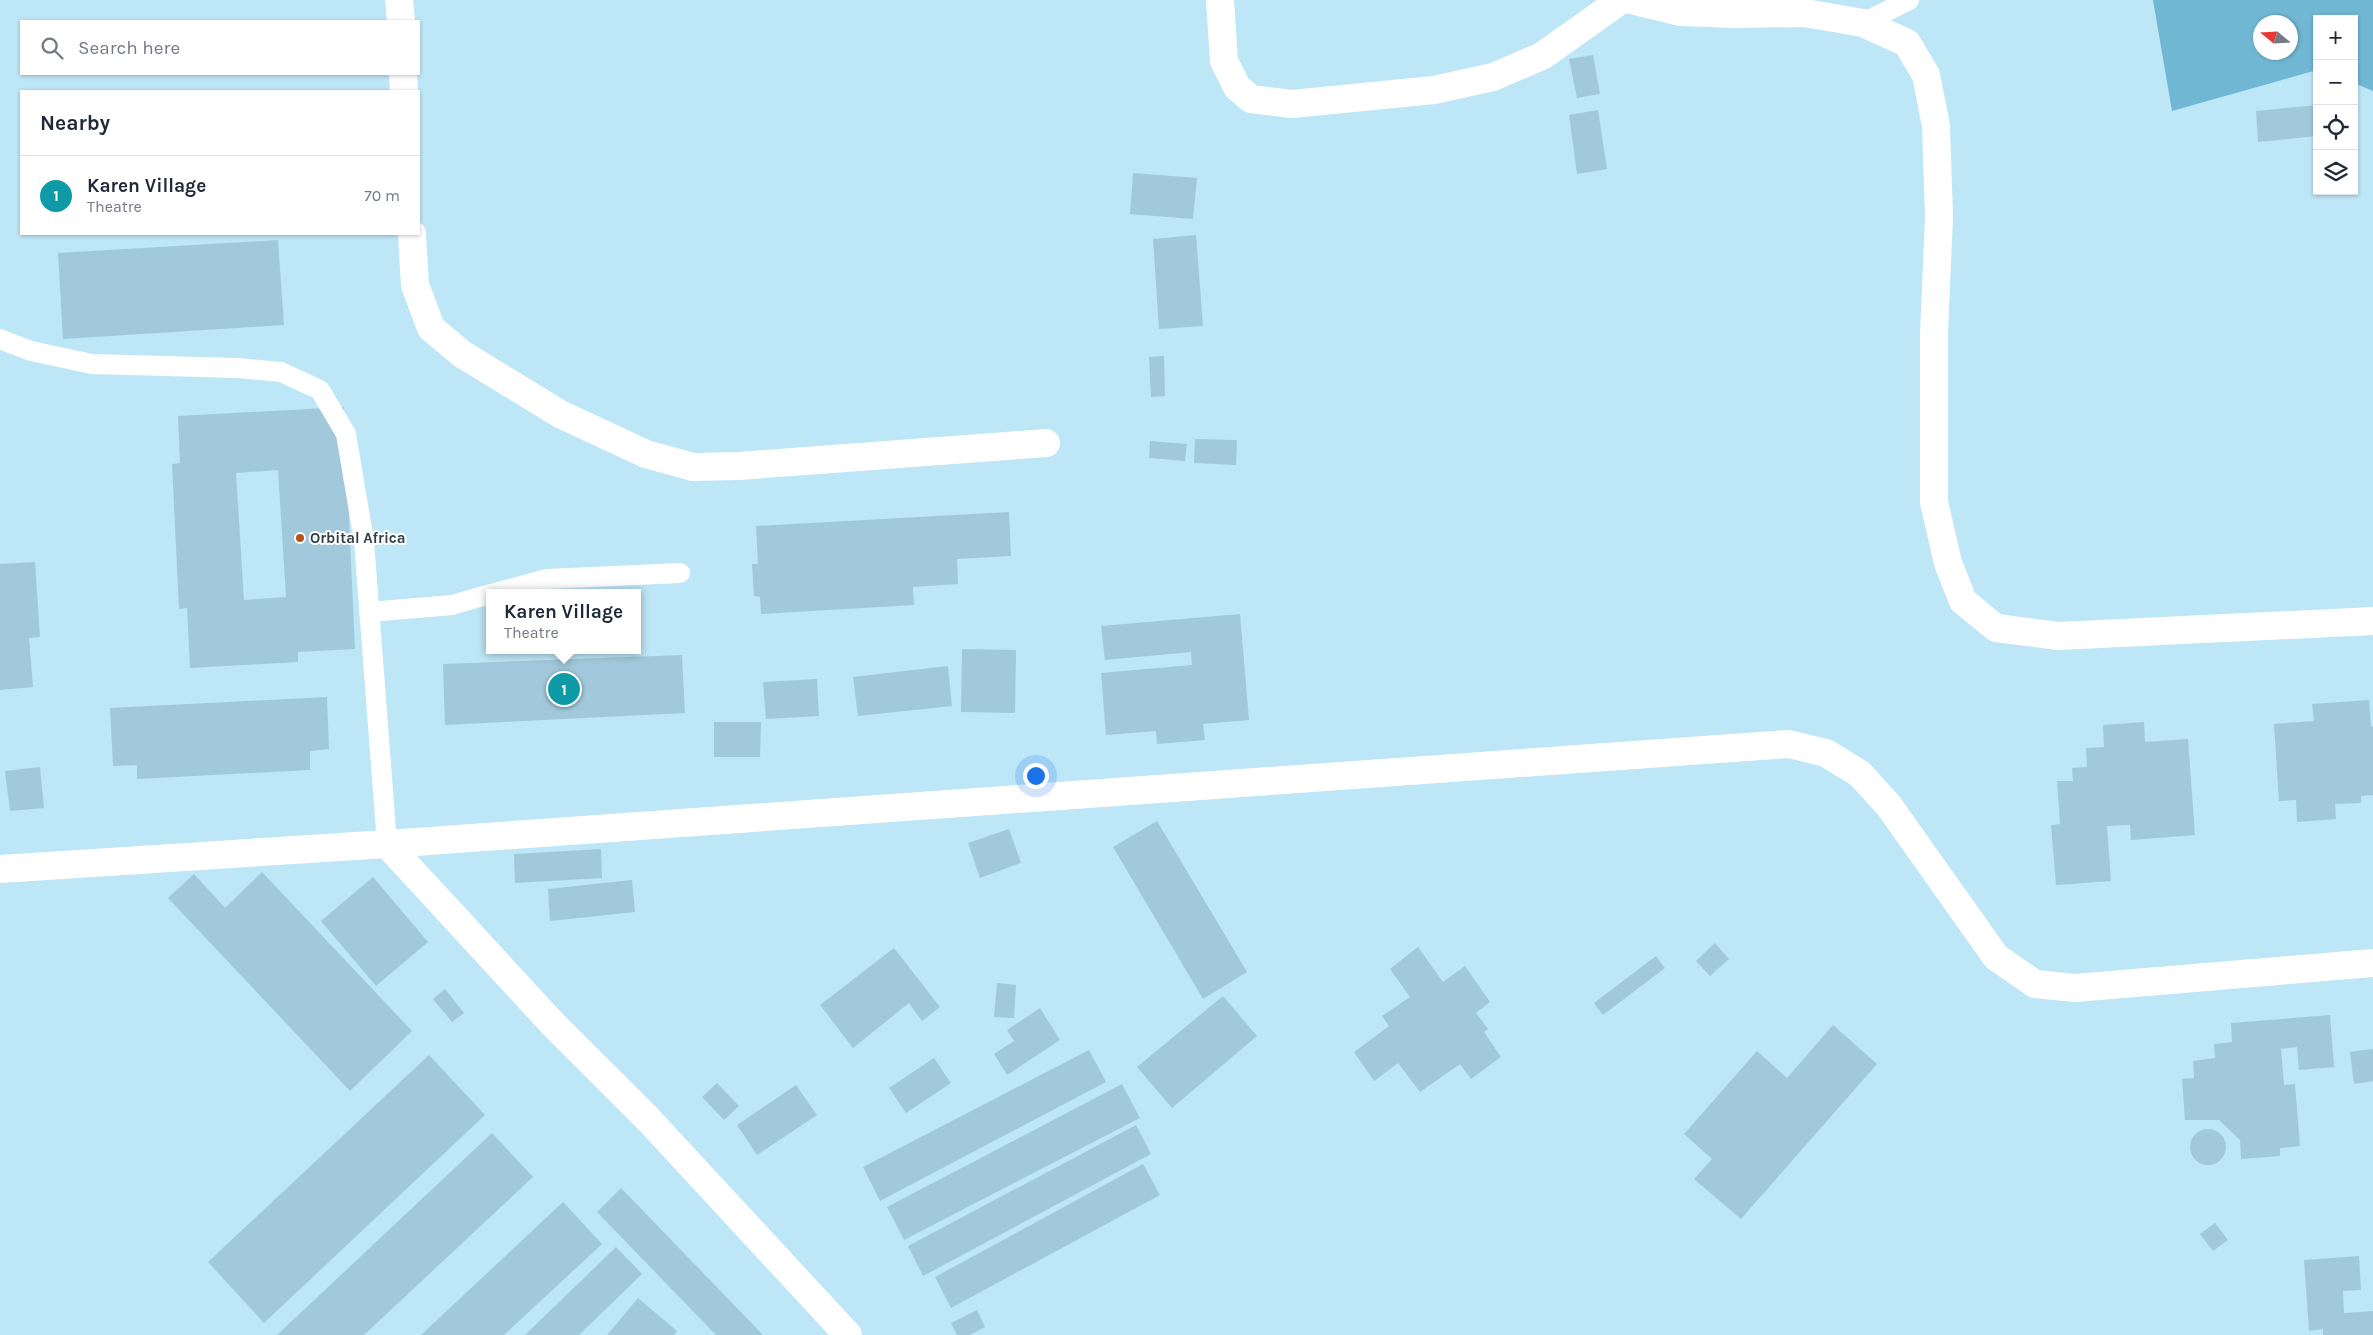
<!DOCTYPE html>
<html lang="en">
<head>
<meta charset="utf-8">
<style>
	:root { --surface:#fff; --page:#f2f2f3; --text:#1f2937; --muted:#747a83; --line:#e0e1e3; --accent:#7c3aed }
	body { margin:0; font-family:Karla,sans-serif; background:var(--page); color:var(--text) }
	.controls { position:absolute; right:15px; top:15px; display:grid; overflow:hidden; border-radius:0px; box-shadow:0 1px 4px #0004 }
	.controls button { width:45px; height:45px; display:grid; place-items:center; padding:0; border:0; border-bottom:1px solid var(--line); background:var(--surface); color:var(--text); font:25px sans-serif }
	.compass { position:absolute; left:2253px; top:15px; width:45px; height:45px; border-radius:50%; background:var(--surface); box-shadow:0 1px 4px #0004; rotate:288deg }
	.you { position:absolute; left:1035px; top:775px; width:18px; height:18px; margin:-12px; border:4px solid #fff; border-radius:50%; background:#1a73e8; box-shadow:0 0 0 8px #1a73e833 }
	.badge { display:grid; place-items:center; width:32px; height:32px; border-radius:50%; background:var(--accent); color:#fff; font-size:16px; font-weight:700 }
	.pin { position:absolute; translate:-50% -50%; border:2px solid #fff; box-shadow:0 1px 5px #0006 }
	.popup { position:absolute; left:486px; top:589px; width:155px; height:65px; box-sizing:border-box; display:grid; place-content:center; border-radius:0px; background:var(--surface); filter:drop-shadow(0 1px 4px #0005); font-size:16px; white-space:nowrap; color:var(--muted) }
	.popup b { font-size:19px; color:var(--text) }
	.popup::after { content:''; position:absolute; left:50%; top:100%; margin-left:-10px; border:10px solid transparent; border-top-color:var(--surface) }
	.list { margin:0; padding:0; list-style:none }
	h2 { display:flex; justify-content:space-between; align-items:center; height:65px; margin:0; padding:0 20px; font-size:21px }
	h2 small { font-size:16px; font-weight:400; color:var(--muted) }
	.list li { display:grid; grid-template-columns:32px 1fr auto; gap:15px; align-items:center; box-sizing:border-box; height:80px; padding:0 20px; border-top:1px solid var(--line) }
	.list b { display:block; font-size:19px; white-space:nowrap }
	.list p { margin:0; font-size:16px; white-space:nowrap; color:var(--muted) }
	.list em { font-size:16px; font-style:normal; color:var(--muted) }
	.icon { flex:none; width:28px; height:28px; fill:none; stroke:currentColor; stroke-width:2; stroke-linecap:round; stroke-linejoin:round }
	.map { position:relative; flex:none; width:2373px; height:1335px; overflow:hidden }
	.search { position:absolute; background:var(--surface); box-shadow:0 1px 4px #0004; left:20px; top:20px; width:400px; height:55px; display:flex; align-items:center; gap:12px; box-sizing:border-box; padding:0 18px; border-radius:0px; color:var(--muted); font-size:19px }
	.panel { position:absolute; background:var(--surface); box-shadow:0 1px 4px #0004; left:20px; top:90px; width:400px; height:145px; border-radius:0px }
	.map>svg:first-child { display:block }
	.green { fill:#70b7d4; fill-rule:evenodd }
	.building { fill:#a1c9db; fill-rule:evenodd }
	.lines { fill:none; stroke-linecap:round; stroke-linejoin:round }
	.lane { stroke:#fff; stroke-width:20 }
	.street { stroke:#fff; stroke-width:28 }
	.poi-dot { fill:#b5531a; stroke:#fff; stroke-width:2 }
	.labels { text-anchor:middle; stroke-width:4; stroke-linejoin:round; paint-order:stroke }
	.poi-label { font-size:15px; font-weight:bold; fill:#2e3e45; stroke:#fff; text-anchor:start }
</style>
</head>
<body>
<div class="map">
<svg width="2373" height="1335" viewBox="0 0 2373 1335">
	<rect width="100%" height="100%" fill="#bde6f7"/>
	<path class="green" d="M2153,0H2373V91L2354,83V19H2317V70L2172,111ZM2260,22H2290V52H2260Z"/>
	<path class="building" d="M1593,55L1600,94L1577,98L1569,59Z
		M2317,105V136L2258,142L2256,111Z
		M1598,110L1607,169L1577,174L1569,115Z
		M1133,173L1197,178L1193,219L1130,214Z
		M1196,235L1203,326L1159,329L1153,239Z
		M278,240L284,325L63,339L58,253Z
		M1164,356L1165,396L1151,397L1149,357Z
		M344,407L355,649L298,652V662L190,668L187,608L179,609L172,464L180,463L178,416ZM278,470L286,597L244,600L236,473Z
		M1195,439L1237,440L1236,465L1194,463Z
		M1150,441L1187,444L1185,461L1149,458Z
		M1009,512L1011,556L957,559L958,584L913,587L914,605L761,614L760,597L754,596L752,564H758L756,526Z
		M35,562L40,637L29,638L33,687L0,690V564Z
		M1240,614L1249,720L1203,724L1205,740L1157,744L1156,731L1106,735L1101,673L1192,665L1191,652L1105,660L1101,626Z
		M962,649L1016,650L1015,713L961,712Z
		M682,655L685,713L445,725L443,664Z
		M948,666L952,706L858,716L853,677Z
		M817,679L819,716L766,719L763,682Z
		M327,697L329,749L310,751V770L137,779V765L113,766L110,708Z
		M2369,700L2371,727L2373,726V795L2361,796V803L2335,804L2336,819L2297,822L2296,800L2279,801L2274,724L2314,721L2312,704Z
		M714,722H761L760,757H714Z
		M2144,722L2145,742L2188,739L2195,835L2131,840L2130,825L2107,826L2111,881L2056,885L2051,825L2060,824L2057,781H2073L2072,768L2087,767L2086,748L2104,747L2103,725Z
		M40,767L44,808L10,811L5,771Z
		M1157,821L1247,972L1203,999L1113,847Z
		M1009,829L1021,863L980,878L968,843Z
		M601,849L602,878L515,883L514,854Z
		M262,872L412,1031L350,1091L168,898L194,874L225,908Z
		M373,877L428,942L376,986L321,921Z
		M632,880L635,912L550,921L548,889Z
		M1715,943L1729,959L1710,976L1696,961Z
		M1418,947L1443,982L1465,966L1490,1002L1476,1013L1488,1029L1484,1032L1501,1057L1471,1079L1460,1064L1420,1092L1398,1063L1374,1081L1354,1052L1389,1026L1382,1016L1410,997L1390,969Z
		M894,948L940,1007L922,1021L909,1003L853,1048L820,1005Z
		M1656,956L1665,968L1603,1015L1594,1003Z
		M997,983L1016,985L1014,1018L994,1017Z
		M445,989L464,1013L452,1022L433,999Z
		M1223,996L1257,1036L1172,1108L1137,1067Z
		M1040,1008L1060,1040L1007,1075L994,1054L1014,1041L1007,1030Z
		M2330,1015L2334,1067L2299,1070L2297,1047L2281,1049L2284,1085L2295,1084L2300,1146L2280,1148V1156L2241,1159L2240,1140L2219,1120H2185L2182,1079L2194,1078L2193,1061L2215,1058L2214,1044L2232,1042L2231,1023Z
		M1833,1025L1877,1064L1741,1219L1694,1179L1712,1159L1684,1134L1757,1051L1787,1078Z
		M2373,1049V1081L2354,1084L2350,1052Z
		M1089,1050L1106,1082L880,1201L863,1167Z
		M429,1055L485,1115L264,1323L208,1262Z
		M934,1058L951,1083L906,1113L889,1088Z
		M717,1083L739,1106L724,1120L702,1097Z
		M1122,1084L1140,1118L904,1240L887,1207Z
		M796,1085L817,1115L757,1155L737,1125Z
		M1136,1125L1151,1154L923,1276L908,1246Z
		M2190 1147a18 18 0 1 1 36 0a18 18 0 1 1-36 0Z
		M492,1133L533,1177L364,1335H277Z
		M1143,1164L1160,1195L951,1308L935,1277Z
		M621,1188L763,1335H716L597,1212Z
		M563,1202L602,1244L504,1335H421Z
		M2215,1223L2228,1240L2213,1251L2200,1234Z
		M616,1247L642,1274L579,1335H525Z
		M2359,1256L2361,1290L2343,1291L2344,1313L2373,1311V1335H2323V1329L2309,1331L2304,1260Z
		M638,1298L677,1331L674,1335H607Z
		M977,1310L985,1327L970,1335H957L951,1323Z"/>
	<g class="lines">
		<path class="lane" d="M1863,23L1909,0
			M0,339L31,351L92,364L238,368L281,372L320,390L346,434L364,541L387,844
			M495,593L547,579L680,573
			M369,612L452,605L490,594"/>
		<path class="street" d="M399,0L401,21
			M1220,0L1224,61L1237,87L1251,99L1292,104L1434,90L1493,77L1542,56L1621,0
			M1631,0L1680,12L1736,14L1805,13L1863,23L1907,43L1926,75L1936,126L1939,217L1934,333V502L1948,563L1963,601L1996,628L2058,636L2373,621
			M403,74L404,91
			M412,234L415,285L431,328L462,354L560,414L646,454L693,467L739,466L1046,443
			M387,844L551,1022L648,1119L848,1335
			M0,869L387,844L1789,744L1826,753L1860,774L1889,806L1996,957L2035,984L2075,988L2373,963"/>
	</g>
	<circle class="poi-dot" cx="300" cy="538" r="5"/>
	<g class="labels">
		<g class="poi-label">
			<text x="310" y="543">Orbital Africa</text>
		</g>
	</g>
</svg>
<div class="controls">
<button>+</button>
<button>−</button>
<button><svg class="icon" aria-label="locate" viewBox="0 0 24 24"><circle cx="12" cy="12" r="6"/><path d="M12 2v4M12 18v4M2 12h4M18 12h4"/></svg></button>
<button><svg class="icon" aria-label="layers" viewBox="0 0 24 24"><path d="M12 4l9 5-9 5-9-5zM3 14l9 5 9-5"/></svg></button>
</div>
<svg class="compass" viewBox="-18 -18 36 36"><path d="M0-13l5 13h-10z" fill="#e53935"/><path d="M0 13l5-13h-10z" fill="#747a83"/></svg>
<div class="you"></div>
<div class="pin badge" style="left:564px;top:689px;background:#0f9aa8">1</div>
<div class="popup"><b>Karen Village</b>Theatre</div>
<div class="search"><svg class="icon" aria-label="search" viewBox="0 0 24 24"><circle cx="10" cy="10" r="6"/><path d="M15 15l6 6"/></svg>Search here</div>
<section class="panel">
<h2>Nearby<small></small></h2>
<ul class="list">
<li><span class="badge" style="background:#0f9aa8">1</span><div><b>Karen Village</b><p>Theatre</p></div><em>70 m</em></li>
</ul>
</section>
</div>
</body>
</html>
